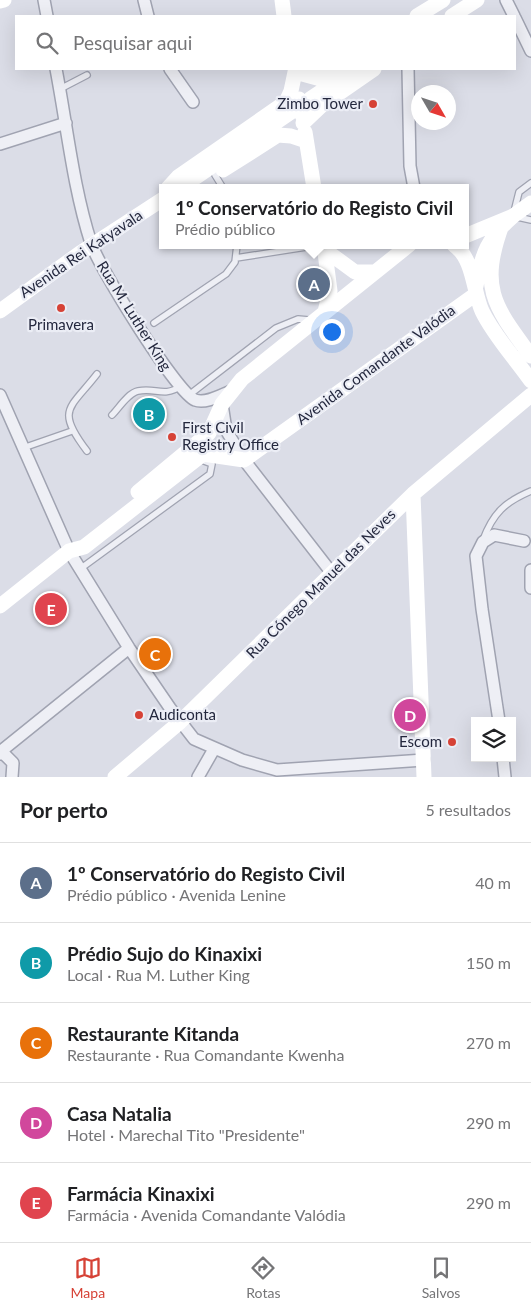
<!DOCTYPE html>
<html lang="pt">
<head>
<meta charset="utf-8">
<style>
	:root { --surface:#fff; --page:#f6f6f6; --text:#202124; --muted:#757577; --line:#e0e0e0; --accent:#d64236 }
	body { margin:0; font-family:Lato,sans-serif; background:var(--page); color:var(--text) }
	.controls { position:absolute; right:15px; bottom:15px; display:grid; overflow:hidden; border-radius:0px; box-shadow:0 5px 20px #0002 }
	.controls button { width:45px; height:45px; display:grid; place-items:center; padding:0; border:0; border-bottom:1px solid var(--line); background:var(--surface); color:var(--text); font:25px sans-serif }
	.compass { position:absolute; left:411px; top:85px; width:45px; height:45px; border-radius:50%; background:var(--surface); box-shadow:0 5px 20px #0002; rotate:129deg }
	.you { position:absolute; left:331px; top:331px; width:18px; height:18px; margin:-12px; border:4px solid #fff; border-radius:50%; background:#1a73e8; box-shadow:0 0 0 8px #1a73e833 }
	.badge { display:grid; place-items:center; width:32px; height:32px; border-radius:50%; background:var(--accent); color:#fff; font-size:16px; font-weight:700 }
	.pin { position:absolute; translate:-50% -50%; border:2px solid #fff; box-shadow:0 1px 5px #0006 }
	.popup { position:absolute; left:159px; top:184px; width:310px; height:65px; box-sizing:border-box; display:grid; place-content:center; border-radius:0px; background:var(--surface); filter:drop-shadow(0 1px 4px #0005); font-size:16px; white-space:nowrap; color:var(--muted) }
	.popup b { font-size:19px; color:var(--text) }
	.popup::after { content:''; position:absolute; left:50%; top:100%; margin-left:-10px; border:10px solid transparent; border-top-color:var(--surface) }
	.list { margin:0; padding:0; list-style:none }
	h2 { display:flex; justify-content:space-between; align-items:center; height:65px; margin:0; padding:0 20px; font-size:21px }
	h2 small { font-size:16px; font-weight:400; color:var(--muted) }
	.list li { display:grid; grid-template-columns:32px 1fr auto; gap:15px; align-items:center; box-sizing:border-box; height:80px; padding:0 20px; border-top:1px solid var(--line) }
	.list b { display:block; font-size:19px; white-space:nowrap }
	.list p { margin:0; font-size:16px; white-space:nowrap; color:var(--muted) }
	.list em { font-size:16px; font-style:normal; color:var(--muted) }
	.icon { flex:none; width:28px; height:28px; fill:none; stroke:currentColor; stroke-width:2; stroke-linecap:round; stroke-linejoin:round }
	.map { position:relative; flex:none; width:531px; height:777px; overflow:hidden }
	.search { position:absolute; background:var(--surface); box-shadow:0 5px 20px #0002; left:15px; right:15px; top:15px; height:55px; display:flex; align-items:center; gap:12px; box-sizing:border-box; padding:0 18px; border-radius:0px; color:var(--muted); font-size:19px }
	.sheet { height:465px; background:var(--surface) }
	nav { display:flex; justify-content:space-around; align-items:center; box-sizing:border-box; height:70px; border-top:1px solid var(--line); background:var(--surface); font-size:14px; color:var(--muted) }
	nav a { display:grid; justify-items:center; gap:2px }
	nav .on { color:var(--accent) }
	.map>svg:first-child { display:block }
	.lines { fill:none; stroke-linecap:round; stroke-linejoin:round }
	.lane-casing { stroke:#a0a3b1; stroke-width:8 }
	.street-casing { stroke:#a0a3b1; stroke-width:14 }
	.lane { stroke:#eeeff5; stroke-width:5.5 }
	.street { stroke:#eeeff5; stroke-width:11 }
	.secondary { stroke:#fff; stroke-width:15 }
	.secondary-bridge { stroke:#fff; stroke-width:15 }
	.poi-dot { fill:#d64236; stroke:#ebedf5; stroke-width:2 }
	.labels { text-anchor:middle; stroke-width:4.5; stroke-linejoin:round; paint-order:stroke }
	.poi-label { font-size:15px; fill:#24283e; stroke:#ebedf5; text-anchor:end }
	.street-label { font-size:15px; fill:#24283e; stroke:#ebedf5 }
</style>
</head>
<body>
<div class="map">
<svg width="531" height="777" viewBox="0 0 531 777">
	<rect width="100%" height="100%" fill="#dbdde7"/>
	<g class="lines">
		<g class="lane-casing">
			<path id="lane" d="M60,89L87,75
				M215,175L223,188
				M531,183L519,192L513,216L531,220
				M236,258L319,245
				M154,323L226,274L235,262L237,245
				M189,395L276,328L298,319L309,320
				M112,415C119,408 128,393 138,391C156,387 163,398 181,386
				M23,448L72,431
				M87,451C55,409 70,409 97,374
				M483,540C493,513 505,502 531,491
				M80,569L210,474L212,464L204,461"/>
		</g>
		<g class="street-casing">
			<path id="street" d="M44,0L47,16
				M144,0L148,16
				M506,0L514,16
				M515,18L531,51
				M56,69C67,126 73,187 91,243C98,266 176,392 195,400C206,404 221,395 231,391
				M170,69L193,102
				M408,69L410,166L414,188
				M0,144L66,123
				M0,395L69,551L129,648L170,708L194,739L242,760L277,770L424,760
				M222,404L226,430L244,460L331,572
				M531,570V588
				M499,721L482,609L476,556L483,542L494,535L524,541
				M0,752L129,648
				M0,754H4L13,763L12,777
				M503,758L505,777
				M198,777L214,749"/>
		</g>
		<use href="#lane" class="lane"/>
		<use href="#street" class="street"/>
		<path class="secondary" d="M282,0L284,16
			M0,1L4,0
			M417,16L443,0
			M452,16L477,0
			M295,72L317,78L334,69
			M310,99L355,69
			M303,123L322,105L374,69
			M305,132L314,188
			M223,170L278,135L291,136L306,141
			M183,186L291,112
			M168,188L178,177L286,102L291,91L295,72
			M502,225C479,288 494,306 531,356
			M465,236L513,216L531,203
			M324,245L330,291L325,312
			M454,245C474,259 473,291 482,311C494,336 515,358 531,381
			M325,250L355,272H373
			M476,286C482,253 488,238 513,216
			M0,311L80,253L163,199
			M138,492L209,433L222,404L242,379L409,245
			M413,494L424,777
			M0,606L69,551L84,547L203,454L244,460L476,294
			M115,777L180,722L413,494L531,395"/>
		<path class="secondary-bridge" d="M299,99L302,115"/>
	</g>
	<g class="poi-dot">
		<circle cx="373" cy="104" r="5"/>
		<circle cx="61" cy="308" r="5"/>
		<circle cx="172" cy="437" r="5"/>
		<circle cx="139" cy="715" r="5"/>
		<circle cx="452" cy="742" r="5"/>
	</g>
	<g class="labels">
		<g class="poi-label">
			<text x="363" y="109">Zimbo Tower</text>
			<text x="61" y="330" text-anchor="middle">Primavera</text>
			<text x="182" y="433" text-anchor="start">First Civil<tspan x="182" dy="17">Registry Office</tspan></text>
			<text x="149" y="720" text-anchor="start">Audiconta</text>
			<text x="442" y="747">Escom</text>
		</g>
		<g class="street-label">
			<text transform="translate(81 254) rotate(-34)" y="5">Avenida Rei Katyavala</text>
			<text transform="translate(134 316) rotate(58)" y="5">Rua M. Luther King</text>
			<text transform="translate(376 365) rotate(-36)" y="5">Avenida Comandante Valódia</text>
			<text transform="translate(321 584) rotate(-45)" y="5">Rua Cónego Manuel das Neves</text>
		</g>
	</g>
</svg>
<div class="controls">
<button><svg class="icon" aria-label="layers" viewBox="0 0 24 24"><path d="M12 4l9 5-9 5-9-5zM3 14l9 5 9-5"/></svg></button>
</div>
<svg class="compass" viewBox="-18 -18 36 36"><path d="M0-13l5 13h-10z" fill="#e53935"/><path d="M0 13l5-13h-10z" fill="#757577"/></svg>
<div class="you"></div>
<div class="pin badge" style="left:314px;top:284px;background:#5c6f8a">A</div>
<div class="popup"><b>1º Conservatório do Registo Civil</b>Prédio público</div>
<div class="pin badge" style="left:149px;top:414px;background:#0f9aa8">B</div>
<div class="pin badge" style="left:155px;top:654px;background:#e8710a">C</div>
<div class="pin badge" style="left:410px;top:715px;background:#d1479c">D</div>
<div class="pin badge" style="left:51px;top:609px;background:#e0444e">E</div>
<div class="search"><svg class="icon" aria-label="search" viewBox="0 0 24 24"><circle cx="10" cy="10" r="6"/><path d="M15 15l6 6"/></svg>Pesquisar aqui</div>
</div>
<section class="sheet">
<h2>Por perto<small>5 resultados</small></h2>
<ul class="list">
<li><span class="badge" style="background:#5c6f8a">A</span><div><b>1º Conservatório do Registo Civil</b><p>Prédio público · Avenida Lenine</p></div><em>40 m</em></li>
<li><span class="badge" style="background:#0f9aa8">B</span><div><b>Prédio Sujo do Kinaxixi</b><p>Local · Rua M. Luther King</p></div><em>150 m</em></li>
<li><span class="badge" style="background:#e8710a">C</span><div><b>Restaurante Kitanda</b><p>Restaurante · Rua Comandante Kwenha</p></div><em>270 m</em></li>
<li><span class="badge" style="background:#d1479c">D</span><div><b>Casa Natalia</b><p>Hotel · Marechal Tito &quot;Presidente&quot;</p></div><em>290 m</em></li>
<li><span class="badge" style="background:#e0444e">E</span><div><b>Farmácia Kinaxixi</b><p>Farmácia · Avenida Comandante Valódia</p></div><em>290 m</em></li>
</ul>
</section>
<nav>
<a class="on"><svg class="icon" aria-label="map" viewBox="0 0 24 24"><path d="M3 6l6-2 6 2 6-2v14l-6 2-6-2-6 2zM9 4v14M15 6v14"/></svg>Mapa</a>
<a><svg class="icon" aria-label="directions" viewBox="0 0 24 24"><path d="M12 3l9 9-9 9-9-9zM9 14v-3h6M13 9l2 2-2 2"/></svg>Rotas</a>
<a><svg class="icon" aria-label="saved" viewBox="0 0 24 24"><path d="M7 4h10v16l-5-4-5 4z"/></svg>Salvos</a>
</nav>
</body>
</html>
